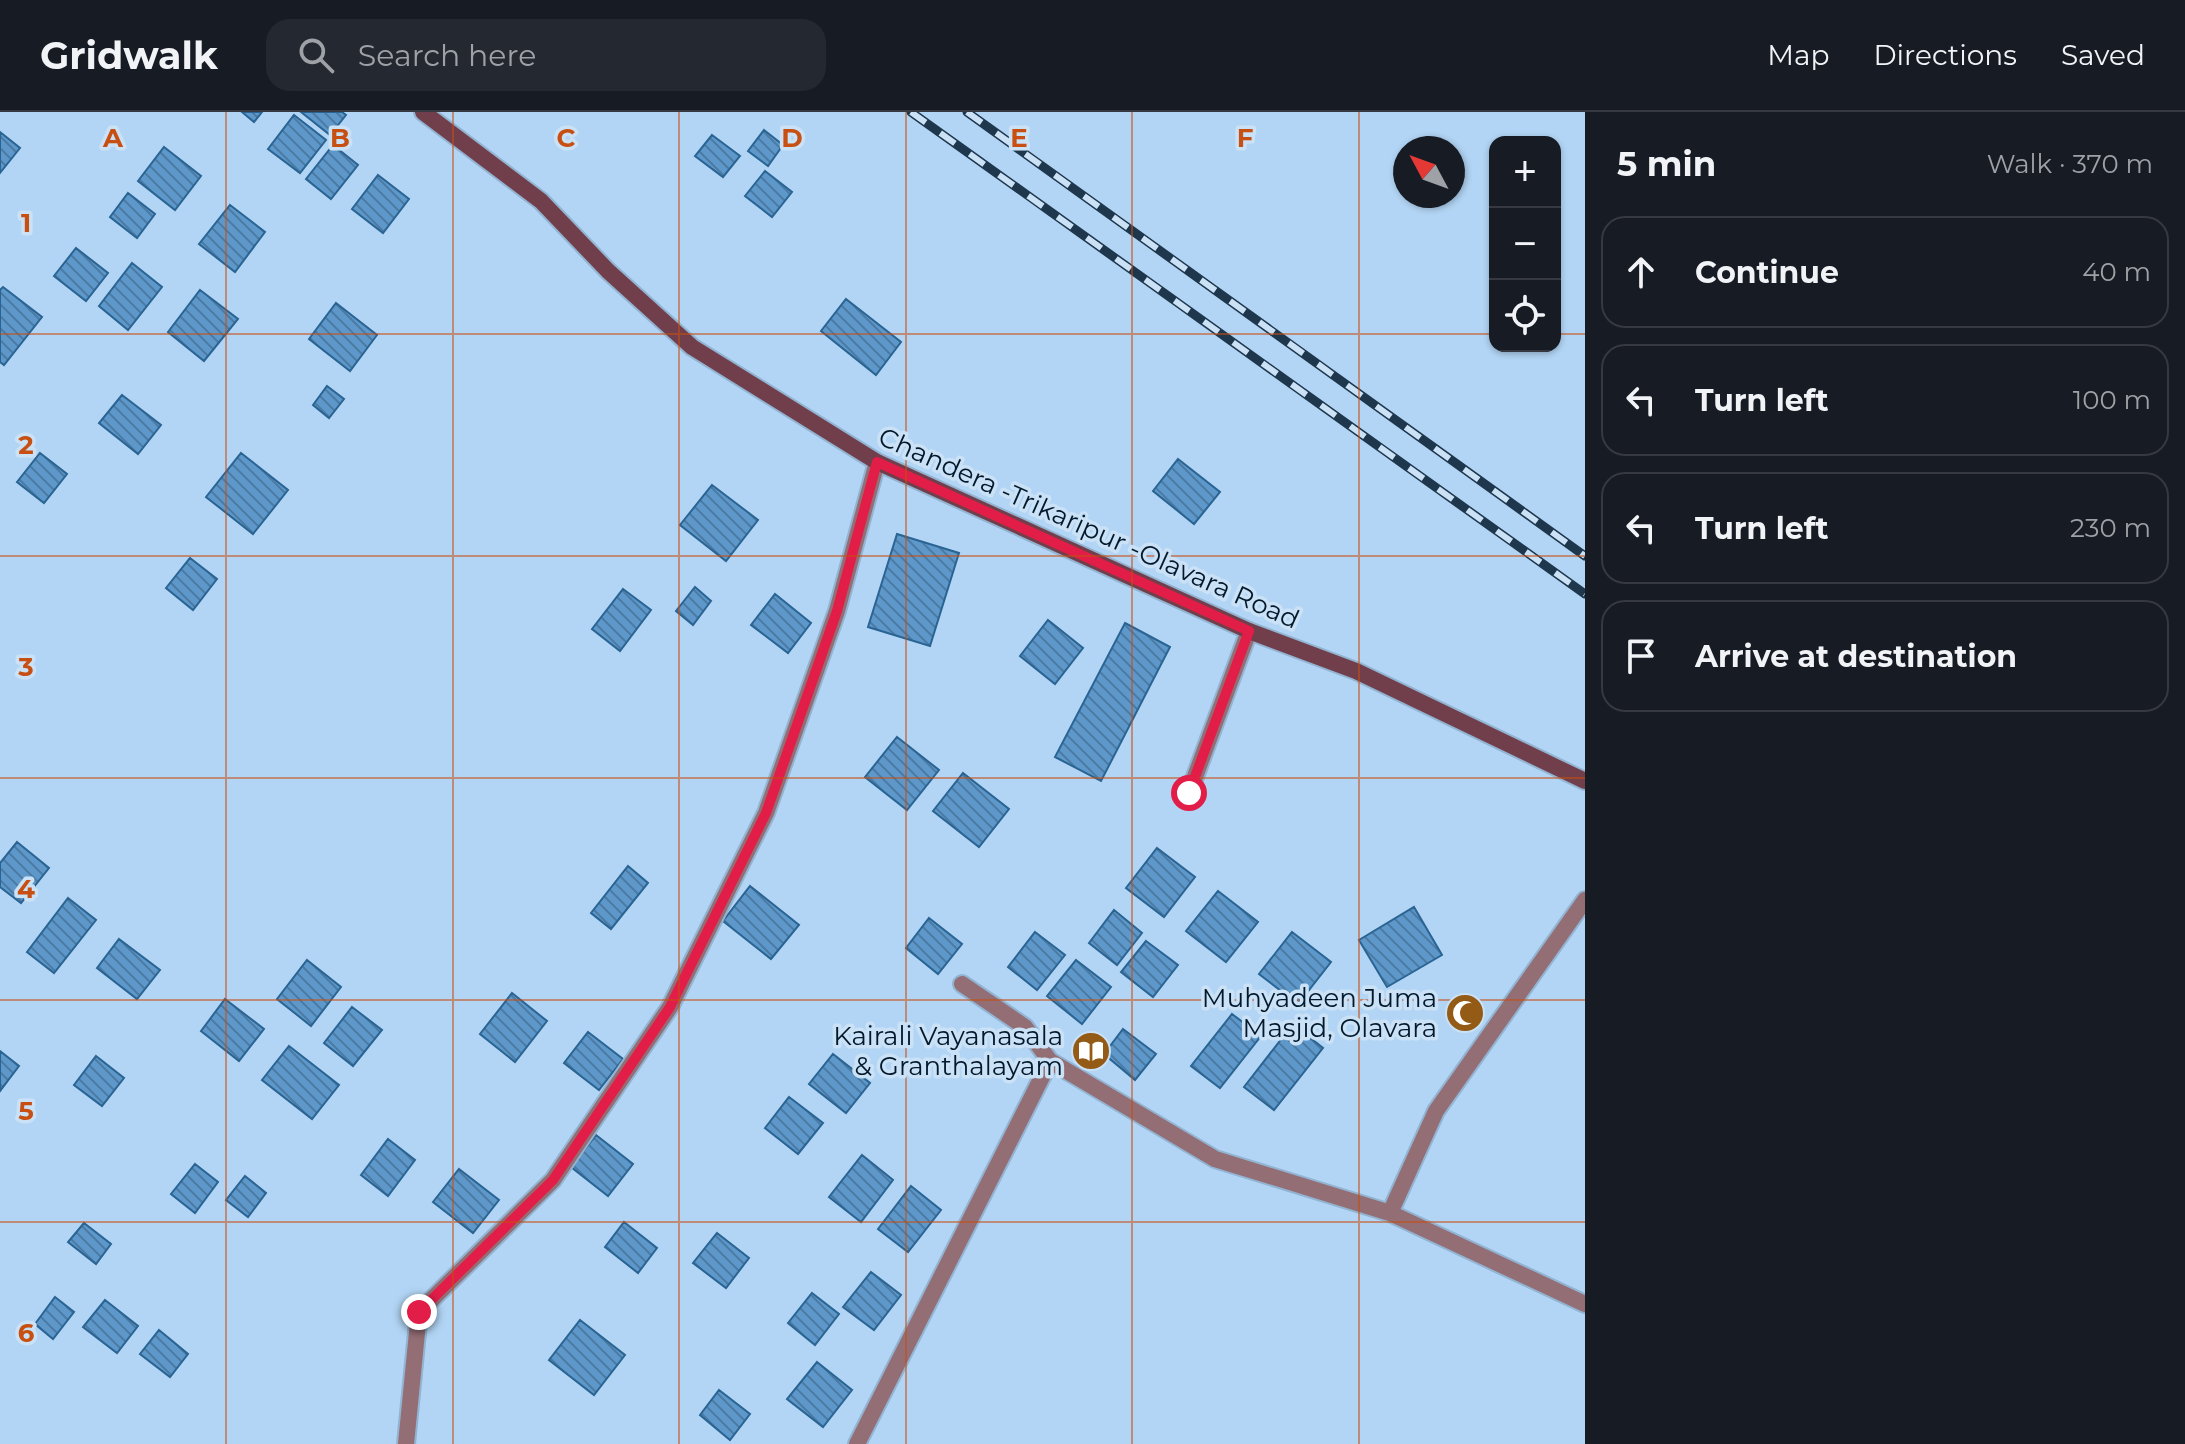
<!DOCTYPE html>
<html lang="en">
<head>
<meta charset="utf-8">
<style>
	:root { --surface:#171b24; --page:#242831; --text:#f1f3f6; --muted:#9ea1a6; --line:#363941 }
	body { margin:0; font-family:Montserrat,sans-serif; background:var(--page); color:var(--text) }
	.controls { position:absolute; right:24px; top:24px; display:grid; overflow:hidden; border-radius:16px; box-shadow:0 2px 6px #0004 }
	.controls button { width:72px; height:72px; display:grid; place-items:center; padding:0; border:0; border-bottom:2px solid var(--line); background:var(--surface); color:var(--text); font:40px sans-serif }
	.compass { position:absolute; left:1393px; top:24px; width:72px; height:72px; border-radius:50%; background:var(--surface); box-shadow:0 2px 6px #0004; rotate:311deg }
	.stop { position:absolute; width:24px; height:24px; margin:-18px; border:6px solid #e11d48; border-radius:50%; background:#fff }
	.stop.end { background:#e11d48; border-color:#fff; box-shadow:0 2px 8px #0008 }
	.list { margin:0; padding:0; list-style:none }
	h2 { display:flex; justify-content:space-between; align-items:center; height:104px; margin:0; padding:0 32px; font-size:34px }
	h2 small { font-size:26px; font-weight:400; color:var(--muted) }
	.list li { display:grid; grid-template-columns:52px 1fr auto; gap:24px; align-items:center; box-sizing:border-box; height:112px; margin:0 16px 16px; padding:0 16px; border:2px solid var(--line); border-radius:24px }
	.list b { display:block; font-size:30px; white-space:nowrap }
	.list em { font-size:26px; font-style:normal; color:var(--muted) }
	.icon { flex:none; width:44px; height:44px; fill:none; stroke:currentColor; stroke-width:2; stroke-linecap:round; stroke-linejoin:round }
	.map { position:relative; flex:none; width:1585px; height:1332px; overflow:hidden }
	header { display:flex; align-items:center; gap:48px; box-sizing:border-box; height:112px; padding:0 40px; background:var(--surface); border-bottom:2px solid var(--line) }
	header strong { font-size:38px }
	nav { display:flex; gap:44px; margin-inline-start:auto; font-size:28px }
	.search { width:560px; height:72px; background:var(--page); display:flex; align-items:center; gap:20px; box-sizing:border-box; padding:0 28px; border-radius:24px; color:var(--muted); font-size:30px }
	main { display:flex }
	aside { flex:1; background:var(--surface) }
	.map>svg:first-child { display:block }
	.building { fill:url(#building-back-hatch); stroke:#2a6493; stroke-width:2 }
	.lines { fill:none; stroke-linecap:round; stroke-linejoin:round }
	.street-casing { stroke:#92b3d1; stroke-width:20 }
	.secondary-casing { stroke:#92b3d1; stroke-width:20 }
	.street { stroke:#936e75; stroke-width:16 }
	.secondary { stroke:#713f4b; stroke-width:16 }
	.rail-casing { stroke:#1e374c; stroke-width:9 }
	.rail { stroke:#cae1f6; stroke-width:6; stroke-dasharray:18; stroke-linecap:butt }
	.route { stroke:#e11d48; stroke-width:10 }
	.grid { fill:none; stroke:#c64f11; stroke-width:2; stroke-opacity:0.55 }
	.labels { text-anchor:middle; stroke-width:7; stroke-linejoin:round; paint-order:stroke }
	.street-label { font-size:26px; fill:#02192c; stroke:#cae1f6 }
	.poi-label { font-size:26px; fill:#02192c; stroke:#cae1f6; text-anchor:end }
	.grid-label { font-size:26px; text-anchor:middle; font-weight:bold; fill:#c64f11; stroke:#cae1f6; stroke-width:7; stroke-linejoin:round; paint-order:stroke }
</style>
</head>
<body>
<header>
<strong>Gridwalk</strong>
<div class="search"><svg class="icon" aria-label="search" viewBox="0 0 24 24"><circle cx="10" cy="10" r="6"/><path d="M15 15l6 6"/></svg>Search here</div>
<nav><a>Map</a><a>Directions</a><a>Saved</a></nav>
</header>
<main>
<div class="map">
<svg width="1585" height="1332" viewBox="0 0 1585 1332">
	<defs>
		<pattern id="building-back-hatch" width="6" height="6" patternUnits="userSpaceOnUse" patternTransform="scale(2)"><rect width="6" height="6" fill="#5e98ca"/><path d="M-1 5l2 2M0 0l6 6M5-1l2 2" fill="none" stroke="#4b7ba4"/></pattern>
	</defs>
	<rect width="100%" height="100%" fill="#b2d5f5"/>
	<path class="building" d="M242,0H262L254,10Z
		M301,0H342L346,3L330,23Z
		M294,3L326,28L300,61L268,37Z
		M764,18L783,33L768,54L748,39Z
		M0,20L20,36L0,61Z
		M712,23L740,44L723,65L695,44Z
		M333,33L358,53L331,87L306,67Z
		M164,35L201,64L175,98L138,69Z
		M765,59L792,80L772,105L745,84Z
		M378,63L409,87L383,121L352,97Z
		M128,81L155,102L137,126L110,105Z
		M230,93L265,120L235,160L199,132Z
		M76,136L108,161L86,189L54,164Z
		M132,151L162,175L128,218L99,194Z
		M3,175L42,205L4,253L0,250V178Z
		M200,178L238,207L204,249L168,220Z
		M846,187L901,230L876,263L821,219Z
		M336,191L377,223L350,259L309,227Z
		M327,274L344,287L329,306L313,293Z
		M122,283L161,313L138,342L99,311Z
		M40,341L67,362L44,391L17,370Z
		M241,341L288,378L253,422L206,385Z
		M1178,347L1220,380L1194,412L1153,379Z
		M712,373L758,408L726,449L680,413Z
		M897,422L959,441L930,534L868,515Z
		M190,446L217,467L193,498L166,476Z
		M695,475L711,489L693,513L676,499Z
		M623,477L651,498L620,539L592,517Z
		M775,482L811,511L788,541L751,513Z
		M1048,508L1083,536L1055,572L1020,544Z
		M1125,511L1170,535L1101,669L1055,645Z
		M897,625L939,658L907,698L865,665Z
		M963,661L1009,697L979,735L933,699Z
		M17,730L49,756L21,791L0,775V751Z
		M1157,736L1195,765L1164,805L1126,776Z
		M628,754L648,771L611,817L591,801Z
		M750,774L799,813L771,847L723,809Z
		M1218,779L1258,810L1226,850L1186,819Z
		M68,786L96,808L54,861L27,840Z
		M1414,795L1442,843L1387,875L1359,828Z
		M1114,798L1142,821L1117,853L1089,831Z
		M929,806L962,832L938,862L906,836Z
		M1035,820L1065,843L1037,878L1008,855Z
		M1292,820L1331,850L1298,892L1259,862Z
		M119,827L160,858L137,887L97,856Z
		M1146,829L1178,853L1153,885L1121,860Z
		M307,848L341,875L311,914L277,887Z
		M1076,848L1111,875L1082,912L1047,884Z
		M512,881L547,909L515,950L480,922Z
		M225,887L264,917L239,949L201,919Z
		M352,895L382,918L353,954L324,931Z
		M1232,902L1261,924L1220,976L1191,954Z
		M1293,912L1323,936L1274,998L1244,975Z
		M1123,917L1156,942L1135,968L1104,942Z
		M588,920L623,947L599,978L564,951Z
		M289,934L339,973L312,1007L262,968Z
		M0,939L19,954L0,979Z
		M833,942L870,971L846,1001L809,972Z
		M96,944L124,966L102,994L74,973Z
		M789,985L823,1011L798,1042L765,1016Z
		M596,1023L633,1052L608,1084L571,1055Z
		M388,1027L415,1048L388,1084L361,1063Z
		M862,1043L893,1068L861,1110L829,1085Z
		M195,1052L218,1070L195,1101L171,1082Z
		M459,1057L499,1088L473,1121L433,1090Z
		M245,1064L266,1081L248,1105L226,1088Z
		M911,1074L941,1098L908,1140L878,1117Z
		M624,1110L657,1136L638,1161L605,1135Z
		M84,1111L111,1132L96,1152L68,1130Z
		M717,1121L749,1146L726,1176L693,1151Z
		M871,1160L901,1183L874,1218L843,1195Z
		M812,1181L839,1202L815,1233L788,1211Z
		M55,1185L74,1200L53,1227L35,1212Z
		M105,1188L138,1214L117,1241L83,1215Z
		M580,1208L625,1243L594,1283L549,1248Z
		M159,1218L188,1242L170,1265L140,1242Z
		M817,1250L852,1278L823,1315L787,1287Z
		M719,1278L750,1302L730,1328L700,1303Z"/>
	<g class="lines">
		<g class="street-casing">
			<path id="street" d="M1189,681L1249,519
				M962,872L1025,915L1050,949L1215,1047L1390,1101L1585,1192
				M1390,1101L1436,999L1585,788
				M406,1332L419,1200L553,1068L670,895L766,701L837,499L877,350
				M857,1332L1050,949"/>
		</g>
		<g class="secondary-casing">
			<path id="secondary" d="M423,0L541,89L608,159L692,235L877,350L1249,519L1356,559L1585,669"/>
		</g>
		<use href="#street" class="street"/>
		<use href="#secondary" class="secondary"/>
		<g class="rail-casing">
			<path id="rail" d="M911,0L1585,482
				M967,0L1585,444"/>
		</g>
		<use href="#rail" class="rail"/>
	</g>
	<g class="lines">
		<path class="route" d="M419,1200L553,1068L670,895L766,701L837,499L877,350L1249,519L1189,681"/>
	</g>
	<path class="grid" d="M226,0V1332M453,0V1332M679,0V1332M906,0V1332M1132,0V1332M1359,0V1332M0,222H1495M1555,222H1585M0,444H1585M0,666H1585M0,888H1585M0,1110H1585"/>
	<defs>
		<g id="mosque-disc" transform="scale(2)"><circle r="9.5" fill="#945b16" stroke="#cae1f6"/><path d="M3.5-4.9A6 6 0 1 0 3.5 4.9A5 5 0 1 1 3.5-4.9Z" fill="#fff"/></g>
		<g id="library-disc" transform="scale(2)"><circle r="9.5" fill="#945b16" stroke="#cae1f6"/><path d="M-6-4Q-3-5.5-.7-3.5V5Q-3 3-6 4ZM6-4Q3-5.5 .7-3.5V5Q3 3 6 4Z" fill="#fff"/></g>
	</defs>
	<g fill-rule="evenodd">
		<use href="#mosque-disc" x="1465" y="901"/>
		<use href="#library-disc" x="1091" y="939"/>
	</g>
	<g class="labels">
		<g class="street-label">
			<text transform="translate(1089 416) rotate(24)" y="9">Chandera -Trikaripur -Olavara Road</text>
		</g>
		<g class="poi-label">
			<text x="1437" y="895">Muhyadeen Juma<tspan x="1437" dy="30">Masjid, Olavara</tspan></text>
			<text x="1063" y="933">Kairali Vayanasala<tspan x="1063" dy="30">&amp; Granthalayam</tspan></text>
		</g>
	</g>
	<g class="grid-label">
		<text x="113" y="35">A</text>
		<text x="340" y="35">B</text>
		<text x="566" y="35">C</text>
		<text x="792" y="35">D</text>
		<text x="1019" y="35">E</text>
		<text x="1245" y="35">F</text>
		<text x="26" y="120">1</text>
		<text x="26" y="342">2</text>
		<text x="26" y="564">3</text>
		<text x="26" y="786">4</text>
		<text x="26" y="1008">5</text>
		<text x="26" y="1230">6</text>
	</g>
</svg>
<div class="controls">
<button>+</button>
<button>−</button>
<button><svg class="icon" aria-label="locate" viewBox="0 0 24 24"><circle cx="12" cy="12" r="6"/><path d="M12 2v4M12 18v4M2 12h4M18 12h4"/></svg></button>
</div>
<svg class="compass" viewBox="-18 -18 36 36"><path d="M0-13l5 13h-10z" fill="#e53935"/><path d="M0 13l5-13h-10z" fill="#9ea1a6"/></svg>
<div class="stop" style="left:1189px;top:681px"></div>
<div class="stop end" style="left:419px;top:1200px"></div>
</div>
<aside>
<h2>5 min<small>Walk · 370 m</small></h2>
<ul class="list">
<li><svg class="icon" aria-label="ahead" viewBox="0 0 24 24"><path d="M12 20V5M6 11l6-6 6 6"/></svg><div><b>Continue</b></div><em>40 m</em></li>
<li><svg class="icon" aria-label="left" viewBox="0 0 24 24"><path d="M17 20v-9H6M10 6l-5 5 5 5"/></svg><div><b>Turn left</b></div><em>100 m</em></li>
<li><svg class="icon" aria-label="left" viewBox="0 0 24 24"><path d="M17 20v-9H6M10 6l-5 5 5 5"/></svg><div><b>Turn left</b></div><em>230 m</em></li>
<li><svg class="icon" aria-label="arrive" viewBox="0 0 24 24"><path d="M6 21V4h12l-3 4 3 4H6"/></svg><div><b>Arrive at destination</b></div></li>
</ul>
</aside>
</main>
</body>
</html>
